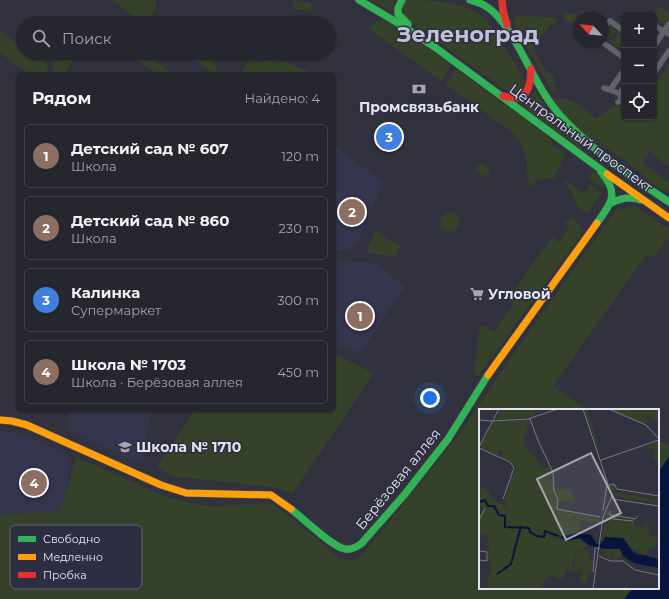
<!DOCTYPE html>
<html lang="ru">
<head>
<meta charset="utf-8">
<style>
	:root { --surface:#26262e; --page:#32323a; --text:#f1f3f6; --muted:#a4a5aa; --line:#42434a; --accent:#a6a6b2 }
	body { margin:0; font-family:Montserrat,sans-serif; background:var(--page); color:var(--text) }
	.controls { position:absolute; right:12px; top:12px; display:grid; overflow:hidden; border-radius:6px; box-shadow:0 1px 3px #0004 }
	.controls button { width:36px; height:36px; display:grid; place-items:center; padding:0; border:0; border-bottom:1px solid var(--line); background:var(--surface); color:var(--text); font:20px sans-serif }
	.compass { position:absolute; left:573px; top:12px; width:36px; height:36px; border-radius:50%; background:var(--surface); box-shadow:0 1px 3px #0004; rotate:296deg }
	.you { position:absolute; left:430px; top:398px; width:14px; height:14px; margin:-10px; border:3px solid #fff; border-radius:50%; background:#1a73e8; box-shadow:0 0 0 6px #1a73e833 }
	.badge { display:grid; place-items:center; width:26px; height:26px; border-radius:50%; background:var(--accent); color:#fff; font-size:13px; font-weight:700 }
	.pin { position:absolute; translate:-50% -50%; border:2px solid #fff; box-shadow:0 1px 4px #0006 }
	.list { margin:0; padding:0; list-style:none }
	h2 { display:flex; justify-content:space-between; align-items:center; height:52px; margin:0; padding:0 16px; font-size:17px }
	h2 small { font-size:13px; font-weight:400; color:var(--muted) }
	.list li { display:grid; grid-template-columns:26px 1fr auto; gap:12px; align-items:center; box-sizing:border-box; height:64px; margin:0 8px 8px; padding:0 8px; border:1px solid var(--line); border-radius:6px }
	.list b { display:block; font-size:15px; white-space:nowrap }
	.list p { margin:0; font-size:13px; white-space:nowrap; color:var(--muted) }
	.list em { font-size:13px; font-style:normal; color:var(--muted) }
	.icon { flex:none; width:22px; height:22px; fill:none; stroke:currentColor; stroke-width:2; stroke-linecap:round; stroke-linejoin:round }
	.map { position:relative; flex:none; width:669px; height:599px; overflow:hidden }
	.search { position:absolute; background:var(--surface); box-shadow:0 1px 3px #0004; left:16px; top:16px; width:320px; height:44px; display:flex; align-items:center; gap:10px; box-sizing:border-box; padding:0 14px; border-radius:22px; color:var(--muted); font-size:15px }
	.panel { position:absolute; background:var(--surface); box-shadow:0 1px 3px #0004; left:16px; top:72px; width:320px; height:340px; border-radius:6px }
	.map>svg:first-child { display:block }
	.built { fill:#35354e }
	.green { fill:#354129 }
	.water { fill:#08143b }
	.lines { fill:none; stroke-linecap:round; stroke-linejoin:round }
	.street-tunnel { stroke:#4d4d59; stroke-width:5; stroke-dasharray:5 2.5; stroke-linecap:butt }
	.street-casing { stroke:#50505a; stroke-width:6 }
	.fast-casing { stroke:#50505a; stroke-width:8 }
	.slow-casing { stroke:#50505a; stroke-width:8 }
	.jam-casing { stroke:#50505a; stroke-width:8 }
	.street { stroke:#62626a; stroke-width:5 }
	.fast { stroke:#30b455; stroke-width:7 }
	.slow { stroke:#ff9f0a; stroke-width:7 }
	.jam { stroke:#e5322d; stroke-width:7 }
	.labels { text-anchor:middle; stroke-width:3; stroke-linejoin:round; paint-order:stroke }
	.poi-label { font-size:14px; font-weight:bold; fill:#e4e4f1; stroke:#2e2e42; text-anchor:start }
	.street-label { font-size:14px; fill:#e4e4f1; stroke:#2e2e42 }
	.town-label { font-size:22px; font-weight:bold; fill:#c1c1da; stroke:#2e2e42 }
	.inset-river { fill:none; stroke:#08143b; stroke-width:2 }
	.inset-road { fill:none; stroke:#797986; stroke-width:1 }
	.view { fill:#a6a6b2; fill-opacity:0.15; stroke:#a6a6b2; stroke-width:2 }
	.inset-edge { fill:none; stroke:#e4e4f1; stroke-width:2 }
	.key { fill:#2e2e42; stroke:#656577; stroke-width:1 }
	.key-label { font-size:11px; fill:#e4e4f1 }
</style>
</head>
<body>
<div class="map">
<svg width="669" height="599" viewBox="0 0 669 599">
	<rect width="100%" height="100%" fill="#32323e"/>
	<path class="built" d="M334,146L384,182L358,241L349,251L334,249Z
		M334,259L378,264L405,287L361,352L334,346Z
		M70,410H151L143,464L67,431Z
		M0,431L19,433L69,455L68,510L0,529Z"/>
	<path class="green" d="M112,0H156V9L149,20L161,23H143Z
		M371,0H395L392,12L372,1Z
		M406,0H423L451,3L461,5L476,12L488,22L523,76C526,85 524,90 516,95L511,94L404,17C401,10 401,7 406,0Z
		M294,1L311,3L310,11L293,9Z
		M660,6L669,13V18L665,25L654,17L653,15Z
		M563,13H577L575,21L571,23L566,22L563,18Z
		M521,15L557,18L555,25H550L533,49L546,71L555,77L553,80L556,92L554,94L515,26L513,21L516,17Z
		M384,18L388,20L450,64L448,71L441,81L369,29L375,22L381,21Z
		M609,26L616,31L608,41L603,37V33Z
		M0,31L17,43L23,53H40L48,66L47,74H29L0,53Z
		M619,33L624,36V40L619,48L611,43Z
		M139,53H144L174,74H157L135,59Z
		M185,53C204,53 214,53 218,74H214Z
		M266,53H279L278,56V62H284L318,74H238L248,63L252,60L257,63H264Z
		M52,56L73,60L65,74H58L53,72Z
		M669,64V167L643,147L644,145L642,147L649,153L642,162L669,183V191L664,192L647,180L635,168L610,150L596,143L582,132L567,117L554,100C570,94 585,110 597,119L610,108L623,101L624,117H654V85Z
		M456,69L545,134L553,142L552,144L566,154L560,163L562,165L554,176L557,178L537,180L531,187L529,184L526,175L527,160L523,147L512,132L445,84Z
		M535,91L558,124L594,158L520,105C527,102 532,98 535,91Z
		M481,163L491,170L486,178L475,170Z
		M592,171L604,180L605,187L604,189L589,178Z
		M566,181L584,193L590,185L602,193L587,214L578,206L572,193L565,183Z
		M628,206H634L669,230V240L667,239L654,258L647,254L553,386L587,410H480V588H633L624,599H0V515L61,511L76,457L164,496C180,501 197,505 213,506C234,507 255,500 275,505L341,559L353,560L361,556L459,435L512,356L618,207L625,210Z
		M440 222a10 10 0 1 1 20 0a10 10 0 1 1-20 0Z
		M572,216L584,231L478,376L474,372L480,326L488,328L494,332L514,303L508,299L552,237L559,242L569,228L565,223Z
		M375,231L400,246L395,257L366,253Z
		M334,354L374,373L292,494L279,488L172,476L157,467L195,410H334Z
		M658,439L669,446V457L658,472Z"/>
	<path class="water" d="M669,457V599H624L633,588H658V472Z"/>
	<g class="lines">
		<path class="street-tunnel" d="M595,14L601,18"/>
		<g class="street-casing">
			<path id="street" d="M654,28L656,26
				M660,29L669,34
				M603,30L610,21L624,31
				M602,42L623,57L624,56
				M654,46L669,24
				M654,73L669,51
				M604,88L624,95
				M610,90L624,70
				M618,102L621,101L620,93L624,87"/>
		</g>
		<g class="fast-casing">
			<path id="fast" d="M359,0L398,23L436,48L607,174
				M402,0L398,8V14L408,24
				M470,0C476,2 482,3 487,7C494,11 499,18 504,24C525,53 536,88 560,115C591,150 630,176 669,202
				M611,203C621,198 630,196 641,200
				M597,223C611,203 620,194 601,172
				M291,509C303,518 332,547 345,549C351,550 357,547 362,543L405,494L448,439L488,375"/>
		</g>
		<g class="slow-casing">
			<path id="slow" d="M607,174L669,218
				M488,375L597,223
				M0,420L12,421L27,425L161,485L186,493L271,495L291,509"/>
		</g>
		<g class="jam-casing">
			<path id="jam" d="M502,0L503,11L507,25
				M503,96C507,97 512,98 516,98C530,97 531,79 531,69"/>
		</g>
		<use href="#street" class="street"/>
		<use href="#fast" class="fast"/>
		<use href="#slow" class="slow"/>
		<use href="#jam" class="jam"/>
	</g>
	<defs>
		<g id="bank-bare" transform="scale(1.08)"><path d="M-6-4H6V4H-6ZM0-2.3a2.3 2.3 0 1 0 0 4.6a2.3 2.3 0 1 0 0-4.6Z" fill="#a6a6b2" stroke="#2e2e42" stroke-width="2.5" paint-order="stroke"/></g>
		<g id="supermarket-bare" transform="scale(1.08)"><path d="M-6-5.5h2.5l.6 2H6L4.5 2H-2.5L-4.4-4H-6ZM-1.5 3.2a1.3 1.3 0 1 0 .1 0ZM3 3.2a1.3 1.3 0 1 0 .1 0Z" fill="#a6a6b2" stroke="#2e2e42" stroke-width="2.5" paint-order="stroke"/></g>
		<g id="school-bare" transform="scale(1.08)"><path d="M0-5L7-2L0 1L-7-2ZM-4 1L0 2.5L4 1V4Q0 6-4 4Z" fill="#a6a6b2" stroke="#2e2e42" stroke-width="2.5" paint-order="stroke"/></g>
	</defs>
	<g fill-rule="evenodd">
		<use href="#bank-bare" x="419" y="89"/>
		<use href="#supermarket-bare" x="477" y="294"/>
		<use href="#school-bare" x="125" y="447"/>
	</g>
	<g class="labels">
		<g class="poi-label">
			<text x="419" y="112" text-anchor="middle">Промсвязьбанк</text>
			<text x="488" y="299">Угловой</text>
			<text x="136" y="452">Школа № 1710</text>
		</g>
		<g class="street-label">
			<text transform="translate(581 138) rotate(36)" y="5">Центральный проспект</text>
			<text transform="translate(398 479) rotate(-51)" y="5">Берёзовая аллея</text>
		</g>
		<g class="town-label">
			<text x="468" y="42">Зеленоград</text>
		</g>
	</g>
	<g transform="translate(479 409)">
		<rect width="180" height="180" fill="#32323e"/>
		<path d="M21,0H55L56,7L18,11ZM105,0H108L123,49L121,47ZM131,0H180V13L167,6V9L173,11H168L170,13L167,15ZM51,10L52,13L48,16L49,24L44,28L46,33L43,34L59,51L62,60L70,56L73,62L65,66L69,72L74,71L79,91L77,100L122,110L117,129L115,125L119,123L120,115L102,111L101,124L112,126L97,124L83,128L76,123L78,128L83,132L99,129L109,137L103,140L111,144L110,149L114,152L112,163L95,159L98,141L103,142L97,140L93,159L101,161V163L85,161L87,164L83,171L71,166L60,180H8L10,165L13,164L8,142L10,140L9,127L0,125V110L6,99L0,97L2,77L10,83L12,89L27,98V84L37,60L31,52L23,49L25,42L19,41L18,46L1,38L15,12ZM180,32V54L175,51V39L167,41L166,38ZM135,75L136,83L180,91V95L135,87L130,77ZM77,79L93,81L95,94L80,92ZM128,100V103L143,110L155,111L156,117L165,118V116L170,114L167,119L170,116L172,122L168,125L177,128L180,126L175,140H173L174,131L172,140L165,139L171,142L167,143L168,146L151,139L146,130L125,128L122,135ZM121,138L141,140L143,148L133,151L135,142L133,141L132,150H129L124,145L128,142L123,141ZM103,161L110,163L107,174L100,171L101,166H104Z" fill="#354129"/>
		<path d="M97,124L112,126L118,135H122L126,128L144,129L155,144L180,150V159L154,154L144,147L141,140H125L110,136L101,129L88,132L80,128Z" fill="#08143b"/>
		<path class="inset-river" d="M0,93L6,91L9,97H15L20,106L26,107V118L50,119L51,123L58,127L65,128L66,122L79,127M18,165L32,155L42,117"/>
		<path class="inset-road" d="M104,0L133,87L124,108L114,180M130,0L167,16L180,30M51,10L60,34L74,63L75,82L79,90L78,100L121,108M0,11L13,12M14,12L49,10L79,0M0,38L20,0M0,39L31,53L35,59L24,90M122,51L180,31M130,76L135,75L138,80L180,87M133,90L180,97M124,101L128,75M131,102V106L140,107M140,107L156,110L159,107M134,110L154,112M0,111L6,99M0,142L8,143V152L0,151M120,147L131,152H144L156,161L180,166M114,163L116,139H121"/>
		<path class="view" d="M112,44L142,104L87,131L58,70Z"/>
		<rect width="180" height="180" class="inset-edge"/>
	</g>
	<rect x="10" y="525" width="132" height="64" rx="6" class="key"/>
	<rect x="18" y="536" width="18" height="6" fill="#30b455"/>
	<rect x="18" y="554" width="18" height="6" fill="#ff9f0a"/>
	<rect x="18" y="572" width="18" height="6" fill="#e5322d"/>
	<g class="key-label">
		<text x="43" y="543">Свободно</text>
		<text x="43" y="561">Медленно</text>
		<text x="43" y="579">Пробка</text>
	</g>
</svg>
<div class="controls">
<button>+</button>
<button>−</button>
<button><svg class="icon" aria-label="locate" viewBox="0 0 24 24"><circle cx="12" cy="12" r="6"/><path d="M12 2v4M12 18v4M2 12h4M18 12h4"/></svg></button>
</div>
<svg class="compass" viewBox="-18 -18 36 36"><path d="M0-13l5 13h-10z" fill="#e53935"/><path d="M0 13l5-13h-10z" fill="#a4a5aa"/></svg>
<div class="you"></div>
<div class="pin badge" style="left:360px;top:316px;background:#8d6e63">1</div>
<div class="pin badge" style="left:352px;top:212px;background:#8d6e63">2</div>
<div class="pin badge" style="left:389px;top:137px;background:#3f7fe0">3</div>
<div class="pin badge" style="left:34px;top:483px;background:#8d6e63">4</div>
<div class="search"><svg class="icon" aria-label="search" viewBox="0 0 24 24"><circle cx="10" cy="10" r="6"/><path d="M15 15l6 6"/></svg>Поиск</div>
<section class="panel">
<h2>Рядом<small>Найдено: 4</small></h2>
<ul class="list">
<li><span class="badge" style="background:#8d6e63">1</span><div><b>Детский сад № 607</b><p>Школа</p></div><em>120 m</em></li>
<li><span class="badge" style="background:#8d6e63">2</span><div><b>Детский сад № 860</b><p>Школа</p></div><em>230 m</em></li>
<li><span class="badge" style="background:#3f7fe0">3</span><div><b>Калинка</b><p>Супермаркет</p></div><em>300 m</em></li>
<li><span class="badge" style="background:#8d6e63">4</span><div><b>Школа № 1703</b><p>Школа · Берёзовая аллея</p></div><em>450 m</em></li>
</ul>
</section>
</div>
</body>
</html>
